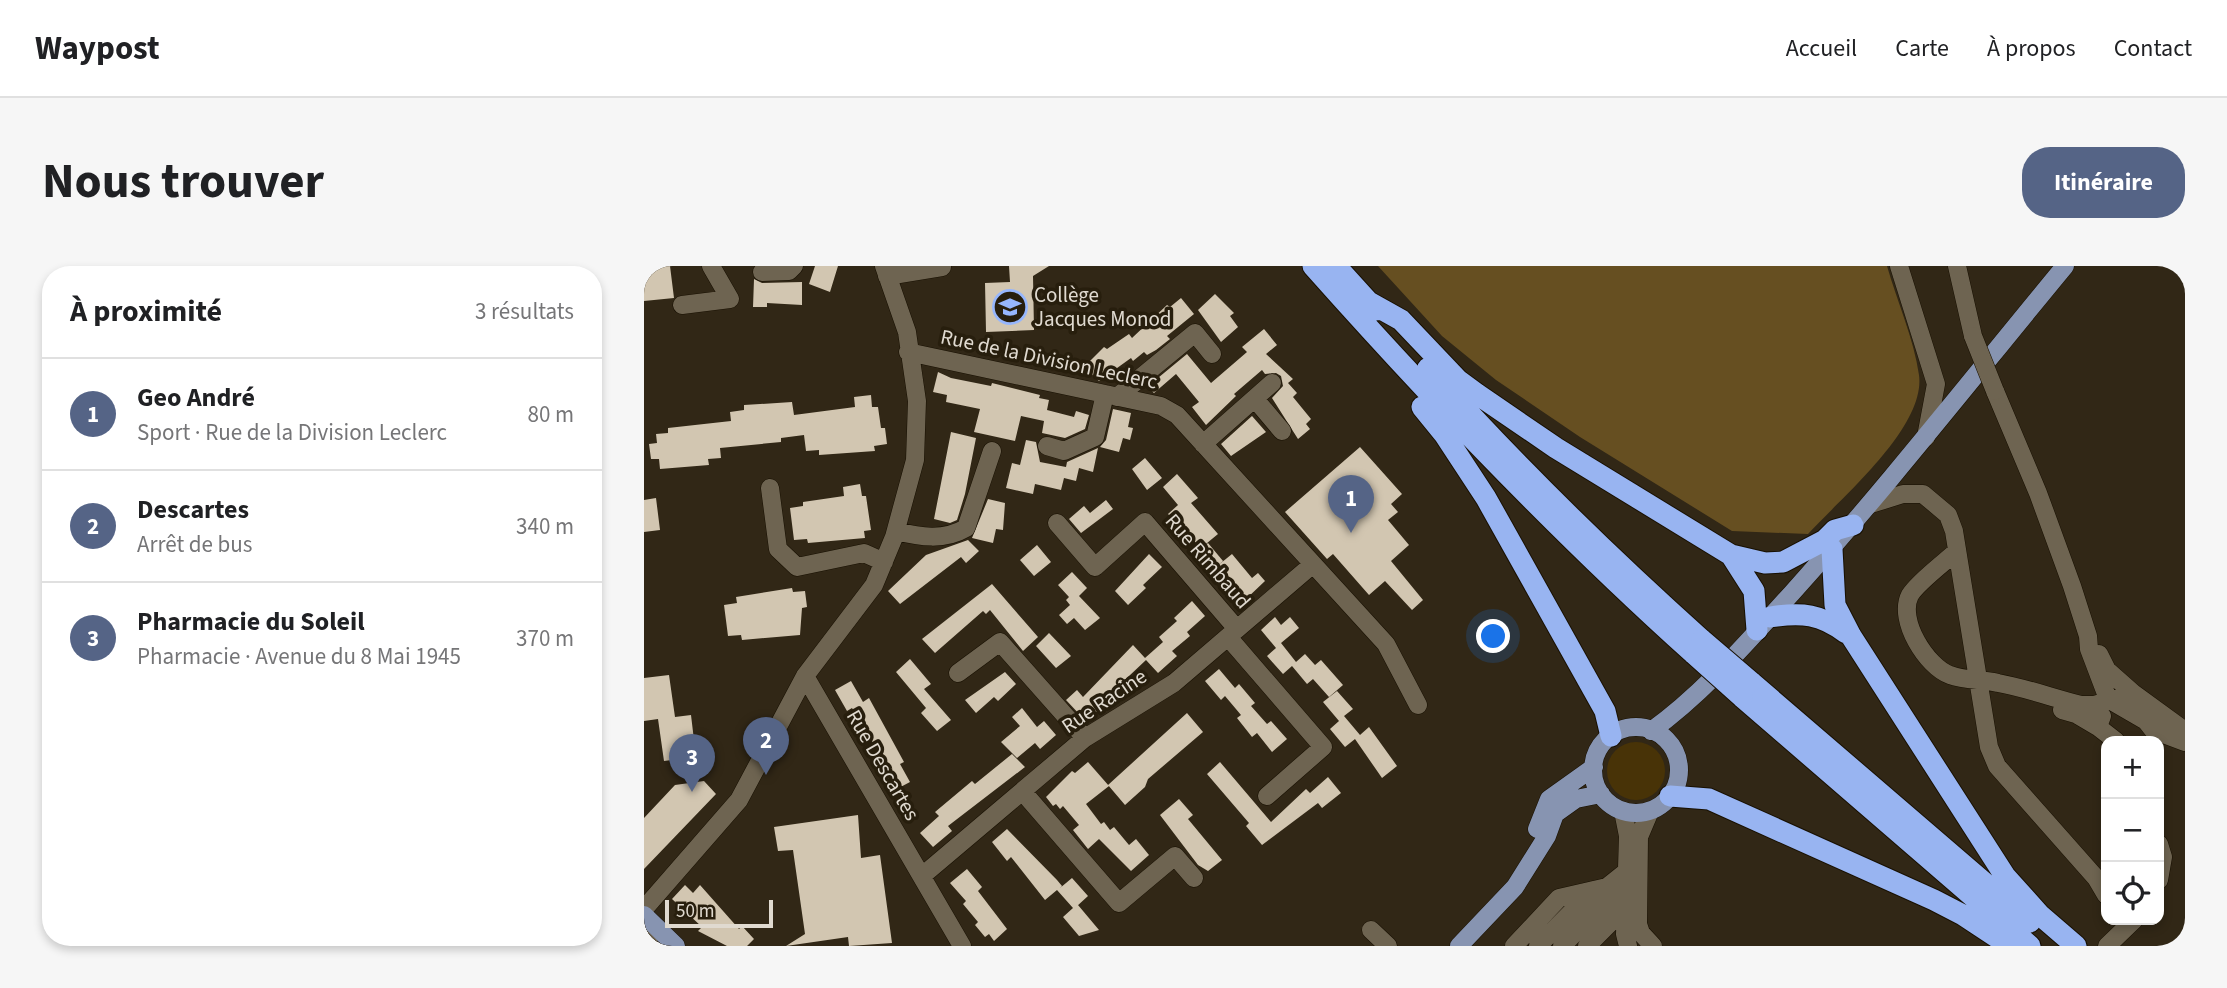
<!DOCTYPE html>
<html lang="fr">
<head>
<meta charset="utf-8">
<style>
	:root { --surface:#fff; --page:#f6f6f6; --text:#202124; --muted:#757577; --line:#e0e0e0; --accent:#556486 }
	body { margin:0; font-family:"Source Sans 3",sans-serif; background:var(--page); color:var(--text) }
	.controls { position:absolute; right:21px; bottom:21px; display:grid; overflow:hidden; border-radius:14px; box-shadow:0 4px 10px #0003 }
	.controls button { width:63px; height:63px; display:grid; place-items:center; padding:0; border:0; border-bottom:2px solid var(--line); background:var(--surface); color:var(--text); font:35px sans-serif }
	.scale { position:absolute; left:21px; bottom:18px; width:108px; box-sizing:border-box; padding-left:7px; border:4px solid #e0dad0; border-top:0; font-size:19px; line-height:24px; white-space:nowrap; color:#e0dad0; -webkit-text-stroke:5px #271e0d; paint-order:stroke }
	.you { position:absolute; left:850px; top:371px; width:24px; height:24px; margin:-18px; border:5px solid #fff; border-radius:50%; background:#1a73e8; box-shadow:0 0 0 10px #1a73e833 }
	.badge { display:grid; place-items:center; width:46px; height:46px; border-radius:50%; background:var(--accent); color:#fff; font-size:23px; font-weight:700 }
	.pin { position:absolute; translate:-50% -58px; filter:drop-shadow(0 2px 4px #0008) }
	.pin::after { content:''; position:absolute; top:37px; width:24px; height:21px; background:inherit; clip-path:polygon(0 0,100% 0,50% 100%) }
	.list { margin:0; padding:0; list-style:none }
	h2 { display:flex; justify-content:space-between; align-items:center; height:91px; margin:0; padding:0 28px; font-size:30px }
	h2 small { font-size:23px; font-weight:400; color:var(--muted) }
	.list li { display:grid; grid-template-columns:46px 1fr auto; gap:21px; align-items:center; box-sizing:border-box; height:112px; padding:0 28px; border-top:2px solid var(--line) }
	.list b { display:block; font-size:26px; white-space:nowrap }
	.list p { margin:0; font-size:23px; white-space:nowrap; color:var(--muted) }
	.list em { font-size:23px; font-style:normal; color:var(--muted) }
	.icon { flex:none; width:38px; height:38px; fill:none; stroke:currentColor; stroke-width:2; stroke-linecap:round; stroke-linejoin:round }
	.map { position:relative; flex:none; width:1541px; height:680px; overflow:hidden; border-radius:28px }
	header { display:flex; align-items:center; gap:42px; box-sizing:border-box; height:98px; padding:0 35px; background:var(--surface); border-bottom:2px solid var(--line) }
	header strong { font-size:33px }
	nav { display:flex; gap:38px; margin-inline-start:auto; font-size:24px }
	.intro { display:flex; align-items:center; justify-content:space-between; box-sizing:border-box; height:168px; padding:0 42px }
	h1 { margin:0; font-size:49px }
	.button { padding:18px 32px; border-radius:28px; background:var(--accent); color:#fff; font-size:24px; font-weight:700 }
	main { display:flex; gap:42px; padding:0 42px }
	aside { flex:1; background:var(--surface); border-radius:28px; box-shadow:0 4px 10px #0003 }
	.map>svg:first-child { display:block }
	.green { fill:#483307 }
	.forest { fill:#664f21 }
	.building { fill:#d2c6b1 }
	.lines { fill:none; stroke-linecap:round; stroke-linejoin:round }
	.minor-casing { stroke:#181002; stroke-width:19 }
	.major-casing { stroke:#181002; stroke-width:19 }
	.highway-casing { stroke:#181002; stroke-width:23 }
	.minor { stroke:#6e6451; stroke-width:18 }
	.major { stroke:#8794b1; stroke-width:18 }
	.highway { stroke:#98b4f1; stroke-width:21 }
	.minor-bridge-casing { stroke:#181002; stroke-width:19; stroke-linecap:butt }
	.highway-bridge-casing { stroke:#181002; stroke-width:23; stroke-linecap:butt }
	.minor-bridge { stroke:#6e6451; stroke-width:18 }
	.highway-bridge { stroke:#98b4f1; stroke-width:21 }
	.labels { text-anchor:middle; stroke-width:7; stroke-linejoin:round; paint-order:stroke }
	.poi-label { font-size:21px; fill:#e0dad0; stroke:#271e0d; text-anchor:start }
	.street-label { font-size:21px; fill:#e0dad0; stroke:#271e0d }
</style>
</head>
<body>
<header>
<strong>Waypost</strong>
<nav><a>Accueil</a><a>Carte</a><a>À propos</a><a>Contact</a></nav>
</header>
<div class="intro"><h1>Nous trouver</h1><a class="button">Itinéraire</a></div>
<main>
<aside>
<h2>À proximité<small>3 résultats</small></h2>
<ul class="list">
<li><span class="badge">1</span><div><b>Geo André</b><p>Sport · Rue de la Division Leclerc</p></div><em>80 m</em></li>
<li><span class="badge">2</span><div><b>Descartes</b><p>Arrêt de bus</p></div><em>340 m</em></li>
<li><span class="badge">3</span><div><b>Pharmacie du Soleil</b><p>Pharmacie · Avenue du 8 Mai 1945</p></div><em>370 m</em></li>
</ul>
</aside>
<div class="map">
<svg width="1541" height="680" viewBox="0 0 1541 680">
	<rect width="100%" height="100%" fill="#312716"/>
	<path class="green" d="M963 505a29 29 0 1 1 58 0a29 29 0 1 1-58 0Z"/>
	<path class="forest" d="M734,0H1243C1253,35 1270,73 1275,109C1282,161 1197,232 1164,268L1088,265L936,171L852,114L798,70Z"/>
	<path class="building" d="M0,0H26L30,32L0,35Z
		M171,0H194L186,26L165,18Z
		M365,0H405L389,10L390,64L342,66L341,17L366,16Z
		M110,13L118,17L158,16V39L123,37V41H109Z
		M571,28L590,47L586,50L594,61L577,76L554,44Z
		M537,32L550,48L523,70L526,73L512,84L503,89L500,86L489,95L487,92L455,115L440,101L460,81L463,83L485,68L488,72L523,39L526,41Z
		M620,63L633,79L622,88L649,113L644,117L653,127L649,131L667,153L662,158L666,163L654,173L628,132L639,120L637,110L632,107L621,108L618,104L590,128L592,130L562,159L548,141L555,136L532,108L510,127L503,121L543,88L567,117L603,86L598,81Z
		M294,106L307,112L347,120L348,117L396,129L395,132L405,134L403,144L430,151L432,145L445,149L441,163L421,172L398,167L400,155L377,150L371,175L330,166L336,143L302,136L303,129L289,126Z
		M227,129L228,141H234L237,162H241L243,178L230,180L231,185L175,189V184L162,185L160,169L137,172V176L76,182L77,192L64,193L65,199L16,203L15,193H7L5,178L13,177L12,168L24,167V162L87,155L86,146L100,144V139L148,136L150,149L211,141L210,131Z
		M469,143L487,147L484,161L489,162L486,174L479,172L475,186L456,181L462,174Z
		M608,150L622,166L587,190L577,178Z
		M307,166L332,172L321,228L313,254L306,257L290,253Z
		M382,174L392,176L396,196L422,201L423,196L454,182L449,206L435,202L432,215L420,212L417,224L391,218L389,228L362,222L368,197L376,199Z
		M716,181L758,228L747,238L754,246L744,254L765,279L747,295L779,334L768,344L741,315L725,329L689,288L683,293L641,246Z
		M501,192L518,212L503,224L488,203Z
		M533,208L554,232L547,237L574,268L557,282L524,248L534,239L519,221Z
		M216,218L218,230H222L227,264L220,265L221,272L164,277L163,273L150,274L146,242L159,240V236L200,230L199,221Z
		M12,232L16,264L0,266V234Z
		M344,233L361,237L359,264L352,263L349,277L328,272Z
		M462,234L469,243L437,267L425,253L440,240L446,247Z
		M324,274L335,285L322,297L317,291L256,338L244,325L282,289Z
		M564,277L579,295L564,308L548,290Z
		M393,279L407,296L390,310L376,294Z
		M505,288L518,301L499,319L502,322L484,339L471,325Z
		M588,288L608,312L614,307L621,315L601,334L572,301Z
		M428,306L443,322L435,330L456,352L441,364L430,352L423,358L415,349L426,339L422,334L425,331L414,319Z
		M348,318L394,371L379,385L346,344L342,348L339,345L291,387L278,373Z
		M148,322L149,326L161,325L163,341L158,342L156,369L98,374L97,369L84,370L80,339L93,337L92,331Z
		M548,335L561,350L543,366L546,370L528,385L533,390L514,407L502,394L467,427L470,430L452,446L448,441L437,450L422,434L433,424L439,431L489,379L501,392L519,376L515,371L533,355L530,352Z
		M631,351L637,359L646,351L655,362L637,377L652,396L661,388L671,399L677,394L699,419L685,431L669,413L663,418L648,400L639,408L623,390L632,382L617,364Z
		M405,367L427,390L412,402L392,380Z
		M266,393L287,418L280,423L307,454L293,465L277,447L282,442L252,406Z
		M575,403L591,422L595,418L611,437L607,440L623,458L627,455L643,473L628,486L613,467L608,471L593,452L597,449L581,430L577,434L561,415Z
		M361,406L372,418L354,435L350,431L332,447L321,434Z
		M25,409L31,451L47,449L52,491L20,495L14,453L0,455V412Z
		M207,415L219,436L225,432L260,496L256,498L266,516L249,525L239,508L244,505L233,484L208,442L203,445L191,424Z
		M693,425L709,443L700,450L716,469L725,461L753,500L738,512L711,473L701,481L686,463L695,455L679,436Z
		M378,442L393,461L400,455L412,469L396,483L391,477L373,492L357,476L376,460L368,451Z
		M543,447L559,466L504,513L501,521L481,539L464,519Z
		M368,488L381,501L304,560L308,565L289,581L276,567L295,550L291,546L328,515L331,518Z
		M444,496L465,520L442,538L457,558L460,556L466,564L470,561L485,579L492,573L505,589L487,605L455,573L444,583L429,564L435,559L419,540L416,543L412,538L409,540L402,531L428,505L431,507Z
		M576,496L627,556L662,523L666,527L684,511L697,527L678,542L674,537L618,579L602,560L605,557L563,508Z
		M60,515L72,528L0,603V552L31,519Z
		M535,533L549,549L544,553L578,594L564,605L554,599L516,549Z
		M214,549L217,592L236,589L248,677L205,680L204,671L142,680L161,668L149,584L134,585L130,561Z
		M363,563L413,614L418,620L416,622L428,612L444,630L432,641L434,639L455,664L435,670L419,651L429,642L413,624L401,634L367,591L363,595L348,576Z
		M323,603L338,621L334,625L363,663L350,675L345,668L341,671L331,659L334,656L319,638L322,635L306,617Z
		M41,619L49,627L56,619L95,663L98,660L110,673L103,680H83L54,665L58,661L28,633Z"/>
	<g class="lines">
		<g class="minor-casing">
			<path id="minor" d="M1255,0L1292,118L1282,171
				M1313,0L1329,70
				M118,6L145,5L150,0
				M243,10L298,1
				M38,39L86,33L67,0
				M264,86L517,140L533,149L742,378L774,439
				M1351,125L1394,227L1428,320L1444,370L1445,383L1464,433L1502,455L1509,464L1541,476
				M473,131L551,67L568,88
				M611,133L638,165
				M559,178L628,117
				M403,180L420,185L451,171L461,128
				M126,222L134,283L153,301L220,287L240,296
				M1227,238L1259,228H1279L1304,249L1310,265L1345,481L1353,500L1452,612L1462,629
				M413,257L451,301L501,256L593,363
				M252,265C276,271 300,275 322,262L348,185
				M1313,285C1301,296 1274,316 1266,329C1253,354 1283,401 1306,409C1322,415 1338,413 1354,417C1382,422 1409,432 1437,439H1450L1489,427L1541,465
				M584,371L679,481L623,530
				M1455,388L1463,404L1489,427
				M314,407L356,376L441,472
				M161,410L318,680
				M1418,444L1432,448L1454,461
				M1458,450L1454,461L1472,475
				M379,526L475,637L531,590L550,612
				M979,545L984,570L981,668L984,680
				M1006,545L995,571L994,658L997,667L1009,680
				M1515,578L1519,591L1515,614
				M278,610L441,472L530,417L668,299
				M0,643L95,534L161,410L230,319L250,271L271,194L273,135L263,66L240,0
				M727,664L744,680
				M0,676L13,662
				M870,680L915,632L963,621L983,605
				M894,680L949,624
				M918,680L980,618
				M943,680L982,641
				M1463,680L1490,654"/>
		</g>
		<g class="major-casing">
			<path id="major" d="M949 504a43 43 0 1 1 86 0a43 43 0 1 1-86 0Z
				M1007,465C1060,427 1104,375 1148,327C1243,221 1330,110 1421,0
				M893,563L905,533L950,501
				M0,649L32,680
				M815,680L871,621L903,570L911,548L932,533L957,528"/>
		</g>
		<g class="highway-casing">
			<path id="highway" d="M669,0C790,136 914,266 1050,388
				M692,0L732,44
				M723,35L757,54L814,114L833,128L912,182L1087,289L1121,297L1139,296L1181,274L1191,264L1209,259
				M784,102C870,198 962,288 1058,374
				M778,141L800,168L842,232L961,445L967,470
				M1188,283L1191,339L1207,370L1361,610L1396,649L1432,680
				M1087,289L1110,325L1113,364
				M1126,351C1158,346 1177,348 1202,367
				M1107,416L1386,656
				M1098,431L1386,680
				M1026,530L1065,533L1290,634L1319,649L1366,680"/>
		</g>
		<use href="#minor" class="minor"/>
		<use href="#major" class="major"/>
		<use href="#highway" class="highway"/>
		<g class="minor-bridge-casing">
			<path id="minor-bridge" d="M1329,70L1351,125"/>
		</g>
		<g class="highway-bridge-casing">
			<path id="highway-bridge" d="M1058,374L1107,416
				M1050,388L1098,431"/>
		</g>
		<use href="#minor-bridge" class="minor-bridge"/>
		<use href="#highway-bridge" class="highway-bridge"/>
	</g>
	<defs>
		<g id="school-ring" transform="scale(1.75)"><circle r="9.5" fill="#271e0d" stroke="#96b6fd" stroke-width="1.5"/><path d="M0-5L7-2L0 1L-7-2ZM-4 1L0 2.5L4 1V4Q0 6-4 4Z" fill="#96b6fd"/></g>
	</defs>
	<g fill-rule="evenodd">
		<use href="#school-ring" x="366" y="41"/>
	</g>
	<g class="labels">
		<g class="poi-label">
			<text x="390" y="36">Collège<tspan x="390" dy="24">Jacques Monod</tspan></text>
		</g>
		<g class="street-label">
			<text transform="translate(405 93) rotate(12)" y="7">Rue de la Division Leclerc</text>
			<text transform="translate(564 295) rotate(49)" y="7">Rue Rimbaud</text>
			<text transform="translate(460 435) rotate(-34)" y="7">Rue Racine</text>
			<text transform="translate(239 499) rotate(60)" y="7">Rue Descartes</text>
		</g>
	</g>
</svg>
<div class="controls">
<button>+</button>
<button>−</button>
<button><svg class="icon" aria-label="locate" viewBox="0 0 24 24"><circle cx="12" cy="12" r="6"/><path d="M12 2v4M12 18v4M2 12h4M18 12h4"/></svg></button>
</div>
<div class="scale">50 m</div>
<div class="you"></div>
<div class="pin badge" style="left:707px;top:267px">1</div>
<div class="pin badge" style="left:122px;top:509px">2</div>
<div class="pin badge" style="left:48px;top:526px">3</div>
</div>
</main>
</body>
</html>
